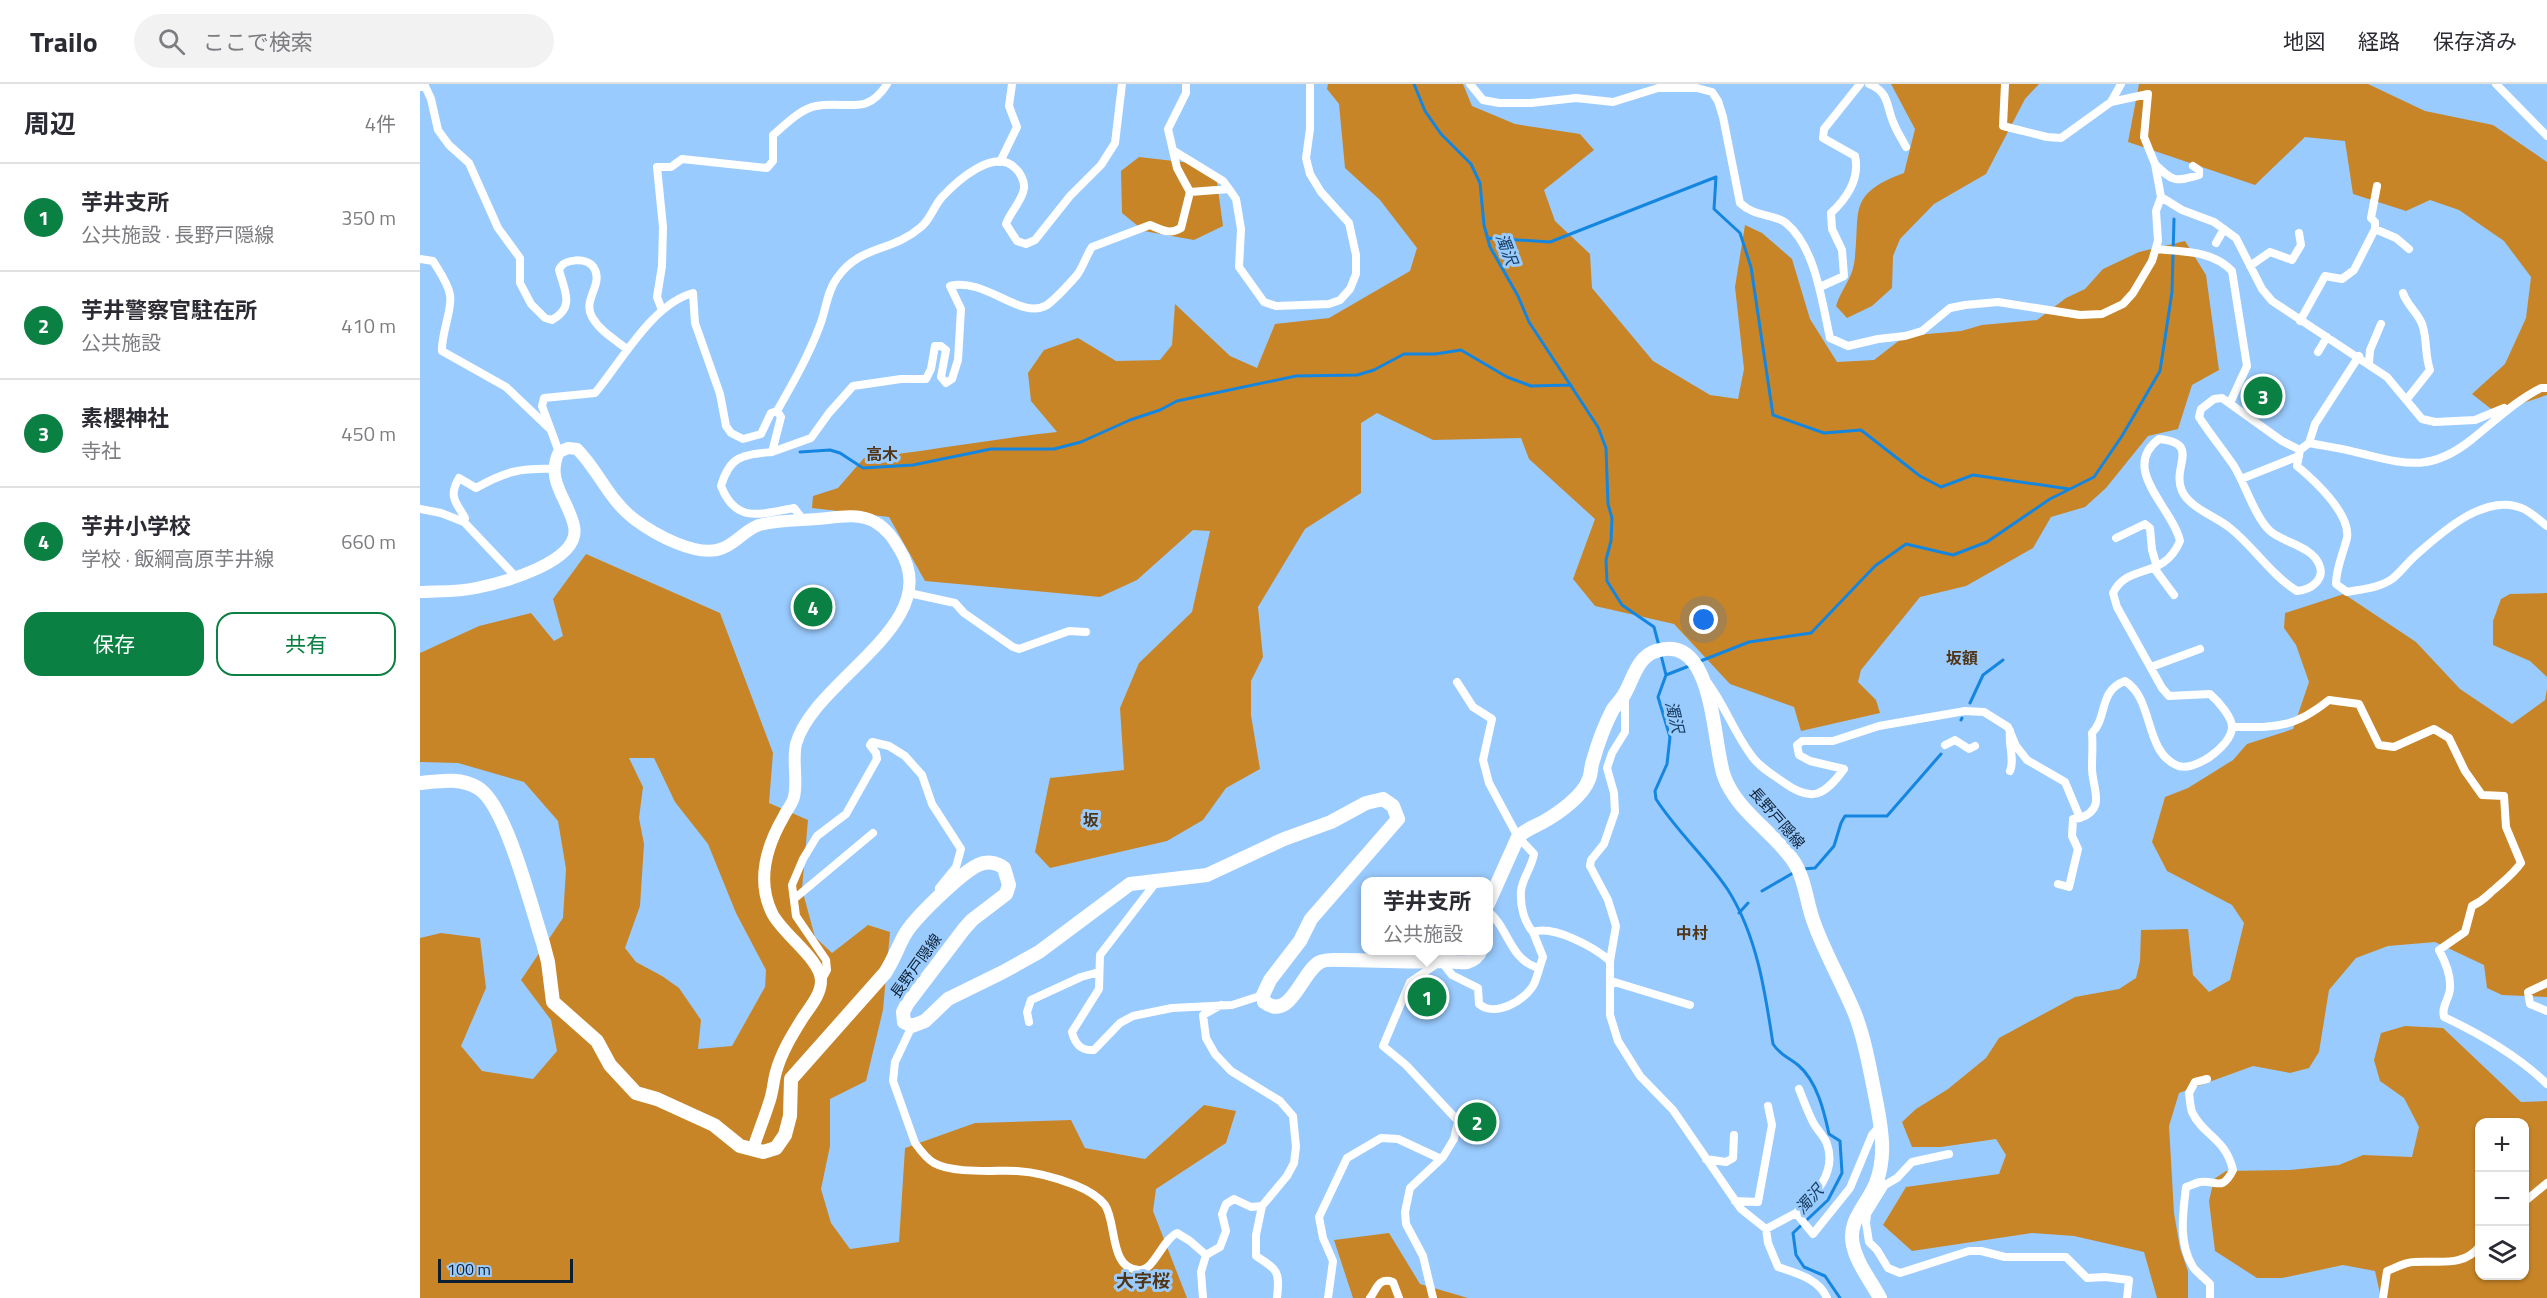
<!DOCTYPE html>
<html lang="ja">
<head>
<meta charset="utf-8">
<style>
	:root { --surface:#fff; --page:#f2f2f3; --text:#2b2b33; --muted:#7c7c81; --line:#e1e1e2; --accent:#0b8043 }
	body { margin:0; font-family:"Titillium Web","Noto Sans JP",sans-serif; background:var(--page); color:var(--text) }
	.controls { position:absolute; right:18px; bottom:18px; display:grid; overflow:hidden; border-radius:12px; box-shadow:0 2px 4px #0004 }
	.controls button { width:54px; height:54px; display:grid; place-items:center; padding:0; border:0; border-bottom:2px solid var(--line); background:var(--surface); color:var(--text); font:30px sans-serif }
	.scale { position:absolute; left:18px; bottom:15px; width:135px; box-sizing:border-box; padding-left:6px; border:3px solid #0c1f32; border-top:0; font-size:16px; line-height:21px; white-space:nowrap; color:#0c1f32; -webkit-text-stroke:4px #9acbfe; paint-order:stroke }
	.you { position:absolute; left:1284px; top:536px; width:21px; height:21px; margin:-15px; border:4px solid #fff; border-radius:50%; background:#1a73e8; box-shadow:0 0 0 9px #1a73e833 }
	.badge { display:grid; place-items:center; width:39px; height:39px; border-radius:50%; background:var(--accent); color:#fff; font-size:20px; font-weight:700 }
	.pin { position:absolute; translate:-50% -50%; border:3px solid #fff; box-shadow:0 2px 6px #0006 }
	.popup { position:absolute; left:941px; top:793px; width:132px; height:78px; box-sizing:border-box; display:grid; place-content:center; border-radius:12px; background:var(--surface); filter:drop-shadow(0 2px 4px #0005); font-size:20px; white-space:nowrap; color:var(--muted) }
	.popup b { font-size:22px; color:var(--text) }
	.popup::after { content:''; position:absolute; left:50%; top:100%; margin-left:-12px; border:12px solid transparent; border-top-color:var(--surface) }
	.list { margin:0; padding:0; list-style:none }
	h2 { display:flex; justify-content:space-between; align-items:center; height:78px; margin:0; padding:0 24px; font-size:26px }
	h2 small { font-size:20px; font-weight:400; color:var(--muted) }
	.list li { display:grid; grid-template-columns:39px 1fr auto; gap:18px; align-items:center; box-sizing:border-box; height:108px; padding:0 24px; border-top:2px solid var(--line) }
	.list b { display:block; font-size:22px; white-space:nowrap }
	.list p { margin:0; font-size:20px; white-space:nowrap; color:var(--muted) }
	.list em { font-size:20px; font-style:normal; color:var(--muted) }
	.actions { display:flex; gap:12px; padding:18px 24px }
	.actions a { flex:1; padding:14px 0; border:2px solid var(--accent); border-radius:18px; text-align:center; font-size:21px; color:var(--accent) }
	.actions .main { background:var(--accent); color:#fff }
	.icon { flex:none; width:33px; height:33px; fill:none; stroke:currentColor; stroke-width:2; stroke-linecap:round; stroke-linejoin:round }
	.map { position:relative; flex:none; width:2127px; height:1214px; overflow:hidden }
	header { display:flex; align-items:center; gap:36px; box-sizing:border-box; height:84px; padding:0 30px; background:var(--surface); border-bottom:2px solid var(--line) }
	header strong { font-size:28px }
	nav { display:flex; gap:33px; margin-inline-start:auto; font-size:21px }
	.search { width:420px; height:54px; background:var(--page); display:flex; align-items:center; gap:15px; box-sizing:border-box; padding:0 21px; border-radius:33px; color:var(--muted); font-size:22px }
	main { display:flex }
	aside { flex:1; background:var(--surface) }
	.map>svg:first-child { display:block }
	.forest { fill:#c88527; fill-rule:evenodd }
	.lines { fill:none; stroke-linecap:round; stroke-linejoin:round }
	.stream { stroke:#1486e0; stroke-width:3 }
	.minor { stroke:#fff; stroke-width:8 }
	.secondary { stroke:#fff; stroke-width:12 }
	.primary { stroke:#fff; stroke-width:14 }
	.labels { text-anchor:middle; stroke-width:6; stroke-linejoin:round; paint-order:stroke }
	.street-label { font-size:15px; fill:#0c1f32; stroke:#9acbfe }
	.water-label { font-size:16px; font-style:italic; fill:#173e63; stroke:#9acbfe }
	.neighbourhood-label { font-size:16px; font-weight:bold; fill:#503616; stroke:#9acbfe }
	.quarter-label { font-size:18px; font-weight:bold; fill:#503616; stroke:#9acbfe }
</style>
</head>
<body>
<header>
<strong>Trailo</strong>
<div class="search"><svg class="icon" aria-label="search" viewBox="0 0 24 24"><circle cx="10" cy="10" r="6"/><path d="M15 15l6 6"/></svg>ここで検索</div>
<nav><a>地図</a><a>経路</a><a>保存済み</a></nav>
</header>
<main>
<aside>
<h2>周辺<small>4件</small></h2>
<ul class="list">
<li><span class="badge">1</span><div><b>芋井支所</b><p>公共施設 · 長野戸隠線</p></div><em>350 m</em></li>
<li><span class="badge">2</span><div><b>芋井警察官駐在所</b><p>公共施設</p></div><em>410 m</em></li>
<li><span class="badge">3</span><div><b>素櫻神社</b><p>寺社</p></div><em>450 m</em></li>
<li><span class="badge">4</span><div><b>芋井小学校</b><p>学校 · 飯綱高原芋井線</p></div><em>660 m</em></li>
</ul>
<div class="actions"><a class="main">保存</a><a>共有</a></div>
</aside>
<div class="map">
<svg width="2127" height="1214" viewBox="0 0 2127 1214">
	<rect width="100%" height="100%" fill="#9acbfe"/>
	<path class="forest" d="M908,0H1043L1052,22L1095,40L1160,50L1174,66L1124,106L1135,137L1170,170L1172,204L1233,277L1290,311L1318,315L1324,285L1315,203L1325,141L1342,149L1372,175L1390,235L1417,278L1454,276L1485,252L1541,247L1562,241L1617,236L1646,214L1665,205L1683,185L1719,168L1765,157L1786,191L1799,286L1772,301L1758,345L1728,352L1686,404L1665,423L1631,433L1613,464L1546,502L1500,513L1441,586L1438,598L1456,616L1460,629L1381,647L1374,623L1310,600L1254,540L1175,522L1153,495L1175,435L1109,375L1101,354L1013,356L957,329L941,339V409L885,445L838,523L843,573L831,597V631L840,685L806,704L783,736L747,757L630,784L615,768L630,694L704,686L700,624L719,579L772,528L790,447L773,446L717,496L680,513L505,497L469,433L392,424L393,412L418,404L444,374C509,367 572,355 637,348L611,317L608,289L624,266L658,254L696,277L740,276L752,261L755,220L810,272L837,284L855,240L909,234L990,187L997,164L960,116L925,84L919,20L907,5Z
		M1471,0H1619L1605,15L1566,90L1514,120L1480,155L1473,172L1472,204L1452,222L1427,234L1416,222C1420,208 1432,194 1434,180C1442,129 1424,111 1484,89L1495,45Z
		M1719,0H1948L2005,27L2073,41L2127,78V311L2075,328L2052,310L2085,280L2106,234L2111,193L2084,157L2039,126L2010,116L1986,127L1933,110L1925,57L1885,53L1835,101L1708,58Z
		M719,73L780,80L797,98L803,142L774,156L724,147L702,129L701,87Z
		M166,470L300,529L353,669L349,719L388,736L382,805L395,853L412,869L448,841L470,848L463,926L446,997L410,1015V1062L401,1105L411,1139L430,1165L479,1158L485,1064L555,1039L651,1036L665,1064L725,1075L784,1021L816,1027L806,1059L736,1105L733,1127L767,1214H0V854L21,849L60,854L66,904L41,962L62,987L113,995L137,967L131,936L101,896L143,834L146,785L138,737L104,698L38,679L0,678V569L59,542L111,529L134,557L143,552L133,515ZM209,674H234L255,718L288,760L316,829L346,886L345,903L312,962L278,965L281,936L259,904L242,892L216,878L205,864L220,822L224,760L219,734L223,703Z
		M2127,509V593L2110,577L2073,561V537L2081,515L2090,510Z
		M1924,510L1996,558L2040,605L2092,640L2125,616L2127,605V913L2082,911L2067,904L2064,881L2015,858L1968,862L1936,874L1909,906L1899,968L1889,984L1870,989L1833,982L1759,1009L1749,1042L1754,1129L1760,1164L1768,1187V1214H1737L1724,1168L1654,1152L1612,1149L1492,1167L1463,1141L1486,1103L1579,1090L1586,1071L1576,1055L1521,1063H1492L1482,1038L1496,1025L1528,1005L1566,974L1579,954L1655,913L1699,905L1716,894L1720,877L1721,846L1768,845L1773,891L1789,908L1810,896L1824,839L1812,821L1747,787L1732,758L1745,713L1768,704L1813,676L1827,660L1873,645L1889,598L1876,561L1864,544L1865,529Z
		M1985,942L2023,944L2101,1018L2127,1017V1214H1961L1955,1187L1923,1181L1862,1194H1837L1795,1167L1789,1117L1794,1095L1806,1087L1870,1086L1919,1081L1943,1071L1992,1073L1999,1043L1984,1014L1960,997L1954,976L1961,949ZM2060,1038H2104V1192H2060Z
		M969,1149L1000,1200L1048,1214H933L914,1156Z"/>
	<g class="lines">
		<path class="stream" d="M994,0L1005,27L1021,50L1051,80L1060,99L1064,141L1070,163L1098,212L1109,238L1178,343L1186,364L1188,420L1192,434L1191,457L1186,476L1187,497L1202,521L1234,543L1239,562
			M1068,154L1130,158L1296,93L1294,125L1320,149L1331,183L1353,331L1404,349L1441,346L1500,392L1521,403L1553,391L1649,405
			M380,368L410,366L420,369L443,384L493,381L571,365H634L661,358L710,336L740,326L757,317L876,292L937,291L954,286L984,270H1015L1041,266L1087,293L1111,302L1151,301
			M1241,571L1246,591L1238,613L1250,653L1247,680L1235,707L1236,715C1257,748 1287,774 1308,806C1337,852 1345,907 1353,960C1360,971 1368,973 1378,981C1397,997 1404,1027 1409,1050L1420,1057L1422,1089L1408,1116L1373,1149L1376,1171L1384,1183L1405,1192L1420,1214
			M1278,578L1329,558L1391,549L1455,482L1486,460L1533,471L1567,458L1630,415L1674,393L1702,352L1740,287L1752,208L1754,135
			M1246,591L1269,582
			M1550,619L1563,591L1583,576
			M1541,636L1542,634
			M1383,785L1395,784L1414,762L1421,739L1425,732H1467L1521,670
			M1342,807L1373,789
			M1319,829L1328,819"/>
		<path class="minor" d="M1050,0L1063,16L1079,19H1111L1156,14L1193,18L1238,4H1277L1292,8L1298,17L1303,33L1320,119C1336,134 1353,129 1366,139C1396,164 1402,219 1410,254L1428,262L1458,255L1485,252L1502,247L1530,224L1545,221L1578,218L1660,231L1682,230L1703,220L1713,209L1732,177L1738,157L1736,127L1741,113L1735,80L1724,53L1728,10L1691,18L1641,54L1627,53L1583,42L1585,0
			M1449,0C1470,8 1466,23 1474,40C1477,48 1482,55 1486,63
			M2076,0L2127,52
			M0,3L5,2L11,15L18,46L29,61L49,79L78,144L100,174V199L111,220L125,234L132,236C155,223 145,208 139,186C143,174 168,173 174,184C184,200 162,216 172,233C180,247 194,255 207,265
			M1691,18L1701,0
			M754,67L803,97L809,105
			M580,78L597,43L589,22L592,0
			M1735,80C1753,98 1755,98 1779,91V86L1773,82
			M770,108L809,105L816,115L821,145L819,183L844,218L856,222L909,220L920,216L930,205L936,190V171L929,139L901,108L890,90L886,74L890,45V0
			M1741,113L1762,126L1794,138L1816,154L1842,205L1852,217L1967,293L2002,335L2015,338L2055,336L2084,324
			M1955,145V138L1951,134L1957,102
			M1796,159L1804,145
			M1736,165C1763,168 1792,166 1812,187L1827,282L1810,319
			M0,175L13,177C19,187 28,199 30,211C33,224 21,250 22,267L86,303L129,344
			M1830,182L1850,168L1872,176L1881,161L1879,149
			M1400,203L1424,192L1422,166L1412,145L1411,129C1427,114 1440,94 1435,72L1403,54L1404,45L1440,0
			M1983,209C1987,222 2000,230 2003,243C2007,257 2005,272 2010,286L1987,315
			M242,226L237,213L242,182L243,143L237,83H251L262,75L347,84L353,77V51C365,41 380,25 396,22C426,16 447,33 467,0
			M1880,237L1905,192L1922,195L1934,186L1955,145L1976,154L1989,165
			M1898,268L1907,253
			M1949,279L1950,266L1961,240
			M357,327L361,333L352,368C323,371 310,371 301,402C316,440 340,430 374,424L384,437
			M1889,359L1895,340L1939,272
			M1880,366L1877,382C1894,396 1931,430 1927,454C1923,470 1916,484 1916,500L1927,508C1942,505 1959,504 1972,495C1980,489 1987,479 1995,472C2021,449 2066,407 2104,425C2112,429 2120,437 2127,442
			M139,368L122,322L124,314L175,309C201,278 232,220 273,209L275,239L300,310L306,342L311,349L323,355L341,350L351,329L357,327C373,299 389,271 400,241C406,226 407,207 417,194C441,160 471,169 501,143C510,136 514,122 522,113C536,98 574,63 595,84C600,88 605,98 604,104C603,116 590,128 586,140L597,157L606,160L615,156L650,112L681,81L695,59L702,0
			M352,368L391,354L409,329L433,302L481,295H506L511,285L515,262H521L526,266L521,293L526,299L532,295L538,276L541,225L530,202C566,193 601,237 627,221C635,215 650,199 657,191C663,183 666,172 672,163L730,141C742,146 749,151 761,144L770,108L757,84L748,45L766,9V0
			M1821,395L1879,372
			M0,425L21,429L44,438L96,493
			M44,438L45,434C36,418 28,413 39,394L56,404C86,387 100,384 135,385
			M1696,454L1725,440L1730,444L1732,466L1737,483
			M1734,484L1754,511
			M489,509L535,519L544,529L593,563L599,565L649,547L666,548
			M1731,583L1780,565
			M1037,598L1053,623L1072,635L1063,676L1069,699L1098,753L1114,770C1112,783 1102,795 1101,807C1100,822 1104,838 1113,848
			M1288,599C1305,622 1314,648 1331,671C1339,683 1352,690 1363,698C1392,719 1404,712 1424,685L1390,677L1379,671L1377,661L1382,657H1413L1459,642L1545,627L1564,628L1588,643L1596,662L1607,676L1645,698L1660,734C1687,725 1672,704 1672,684C1672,672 1673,661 1672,649C1688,633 1678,607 1705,597C1734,615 1724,666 1756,681C1773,690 1811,662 1812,644C1813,634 1798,617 1790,610L1749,612L1742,604L1697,523L1693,509C1708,478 1743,497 1760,457C1753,424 1699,385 1739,355C1782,359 1751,383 1762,407C1770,424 1795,432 1810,444C1834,463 1850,490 1877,507C1890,506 1906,496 1899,480C1891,462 1864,459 1850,447C1835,433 1825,400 1814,382C1803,366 1790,350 1779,333L1781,325L1794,315L1802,314L1862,357L1880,366L1889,359C1904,362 1920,364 1935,368C1983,379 2008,390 2051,356C2075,337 2095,317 2121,304H2127
			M1205,611V648L1192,669L1187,684L1194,709L1195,728L1184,760L1171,776L1170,782L1188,816L1196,842L1190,877V931L1198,957L1220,992L1253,1026L1321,1125L1346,1145L1348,1159L1358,1183C1376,1189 1399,1195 1407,1214
			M1813,643C1856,643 1873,645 1909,616L1939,620L1959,661L1974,663L2014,645L2029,654L2045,687L2062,711L2084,712L2086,743L2101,779C2093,790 2086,795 2076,804C2066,812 2065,816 2052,822L2045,848L2019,866C2025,877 2031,890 2030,904C2030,914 2021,922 2024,933C2060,950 2098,972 2127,1000
			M1590,647C1588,661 1595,675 1590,687
			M1525,661L1535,656L1549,665L1555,662
			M737,797L680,871L679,905L652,948C655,960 661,967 674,966L700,939L713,932L752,924L812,921L843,911
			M1638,800L1649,803L1658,765L1652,752L1653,735L1660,734
			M374,815L453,749
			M1068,827C1088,843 1090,876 1118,884
			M401,897L407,886L406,876L376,832L372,801L383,775L397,752L426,730L457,675L456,669L450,661L452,658L469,662L485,672L502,691L512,720L541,765L536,783L519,804
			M1191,897L1270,921
			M2127,899L2108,908L2110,920L2127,927
			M801,921L783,931L786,954L795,970L811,987L860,1017L873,1032L876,1063L874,1079L867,1092L842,1122L836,1151V1172C858,1186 860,1187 857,1214
			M609,938L607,928L611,916L661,893L679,888
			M492,942L475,978L473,997L495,1059C500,1066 507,1075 514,1079C534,1090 574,1086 597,1087C616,1088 637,1094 655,1101C665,1105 678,1112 685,1121C697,1139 689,1185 719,1186C734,1187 742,1156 757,1149L770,1157L786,1171L800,1163L806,1147L802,1130L806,1120L814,1115L831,1123L842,1122
			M1787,995L1775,998L1769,1009C1770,1015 1770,1022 1772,1028C1783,1052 1805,1053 1813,1086C1802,1108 1797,1096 1780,1098C1775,1099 1770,1102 1766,1103C1763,1129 1758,1159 1773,1183C1777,1189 1785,1194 1790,1200V1214
			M1286,1075L1306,1078L1313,1074L1314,1051
			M1458,1095L1465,1101L1447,1130L1446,1139L1449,1158L1457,1166L1468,1184L1480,1189L1549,1167H1561L1585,1173H1646L1667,1194L1685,1193L1709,1196L1707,1214
			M1465,1101L1477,1094L1492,1078L1529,1070
			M1315,1117L1338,1118L1352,1041L1348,1022
			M2104,1118L2127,1099
			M1376,1129C1395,1112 1417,1088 1407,1060C1405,1053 1398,1047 1394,1040C1388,1029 1384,1017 1379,1005
			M1346,1145L1376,1129L1393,1150L1430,1104L1452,1051L1460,1042
			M783,1214L781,1188L786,1171
			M908,1214L913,1177L903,1154L899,1133L927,1074L961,1054L978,1055L1021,1075
			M950,1214C957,1205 958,1193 973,1198L979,1214
			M1013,1214L1003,1172L986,1140L985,1128L990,1104L1023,1073L1034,1055L1038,1037L986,981L963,962L990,898L1021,877L1032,891L1058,904L1059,920C1075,934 1106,916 1114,900C1118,891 1120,881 1123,873L1113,848C1134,841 1174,863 1190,877
			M1963,1214L1967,1187C1975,1184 1985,1178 1994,1178C2018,1176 2043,1184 2060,1162"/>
		<path class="secondary" d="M0,508C18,507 38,508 56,504C81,499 162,478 154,442C148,415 125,396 139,368L148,364L157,365C179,387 188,415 214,435C234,450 278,475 303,464C316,459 325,446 339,441C362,435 385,437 408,434C423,432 442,430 455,438C467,445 473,454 480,466C526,540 394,595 376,660C372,677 378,696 374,713C372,721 367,725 364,732C347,761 336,796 352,829C362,850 401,875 401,897C401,911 389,924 382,935C372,951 361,969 356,988C353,998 353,1009 349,1019C344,1035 338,1049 333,1065"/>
		<path class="primary" d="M0,699C20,697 40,693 58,704C86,720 112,826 123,859L128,878L133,918L177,957L190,981L216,1009L237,1015L294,1041L320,1062L343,1068L356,1064L365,1051L370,1032L371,995L465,889C473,877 477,865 484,852C493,835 540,790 558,781C566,777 576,778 584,784L589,801L586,810L552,836L544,845L487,920L483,928L484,938L492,942L505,937L528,915L583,888L619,868L710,800L787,791L864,755L911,738L946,719L963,715L973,722L978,735L891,835L880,857L850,896L843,911L844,918C871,938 881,888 900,878C906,875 916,876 923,876C955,876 987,879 1020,877C1029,877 1039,879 1047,878C1054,876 1058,873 1061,866
			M1068,820L1098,753C1106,745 1114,743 1123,738C1139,729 1163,712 1169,695C1171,690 1171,685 1172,680C1177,662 1184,642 1193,625C1197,620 1202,615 1205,609C1213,595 1218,572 1236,567C1295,548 1292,658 1304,692C1316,726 1352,747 1372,775C1385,793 1386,816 1393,836C1404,868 1422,898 1435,930C1446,958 1451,992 1457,1021C1462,1048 1466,1073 1456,1099C1448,1120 1427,1136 1433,1161C1437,1180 1451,1197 1460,1214"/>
	</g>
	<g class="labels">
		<g class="street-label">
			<text transform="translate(1357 734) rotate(49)" y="5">長野戸隠線</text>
			<text transform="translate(496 882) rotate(-54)" y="5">長野戸隠線</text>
		</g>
		<g class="water-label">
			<text transform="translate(1087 165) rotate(69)" y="6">濁沢</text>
			<text transform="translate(1255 633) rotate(77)" y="6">濁沢</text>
			<text transform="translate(1389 1115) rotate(-48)" y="6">濁沢</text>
		</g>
		<g class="neighbourhood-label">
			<text x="462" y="376">高木</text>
			<text x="1542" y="580">坂額</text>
			<text x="671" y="742">坂</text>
			<text x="1272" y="855">中村</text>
		</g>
		<g class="quarter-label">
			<text x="723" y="1203">大字桜</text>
		</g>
	</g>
</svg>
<div class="controls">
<button>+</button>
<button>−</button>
<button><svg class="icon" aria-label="layers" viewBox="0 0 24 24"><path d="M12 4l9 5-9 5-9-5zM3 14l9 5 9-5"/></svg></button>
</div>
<div class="scale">100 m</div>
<div class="you"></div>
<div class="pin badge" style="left:1007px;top:913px">1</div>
<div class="popup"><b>芋井支所</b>公共施設</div>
<div class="pin badge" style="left:1057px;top:1038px">2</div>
<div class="pin badge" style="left:1843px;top:312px">3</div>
<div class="pin badge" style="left:393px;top:523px">4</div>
</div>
</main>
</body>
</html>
